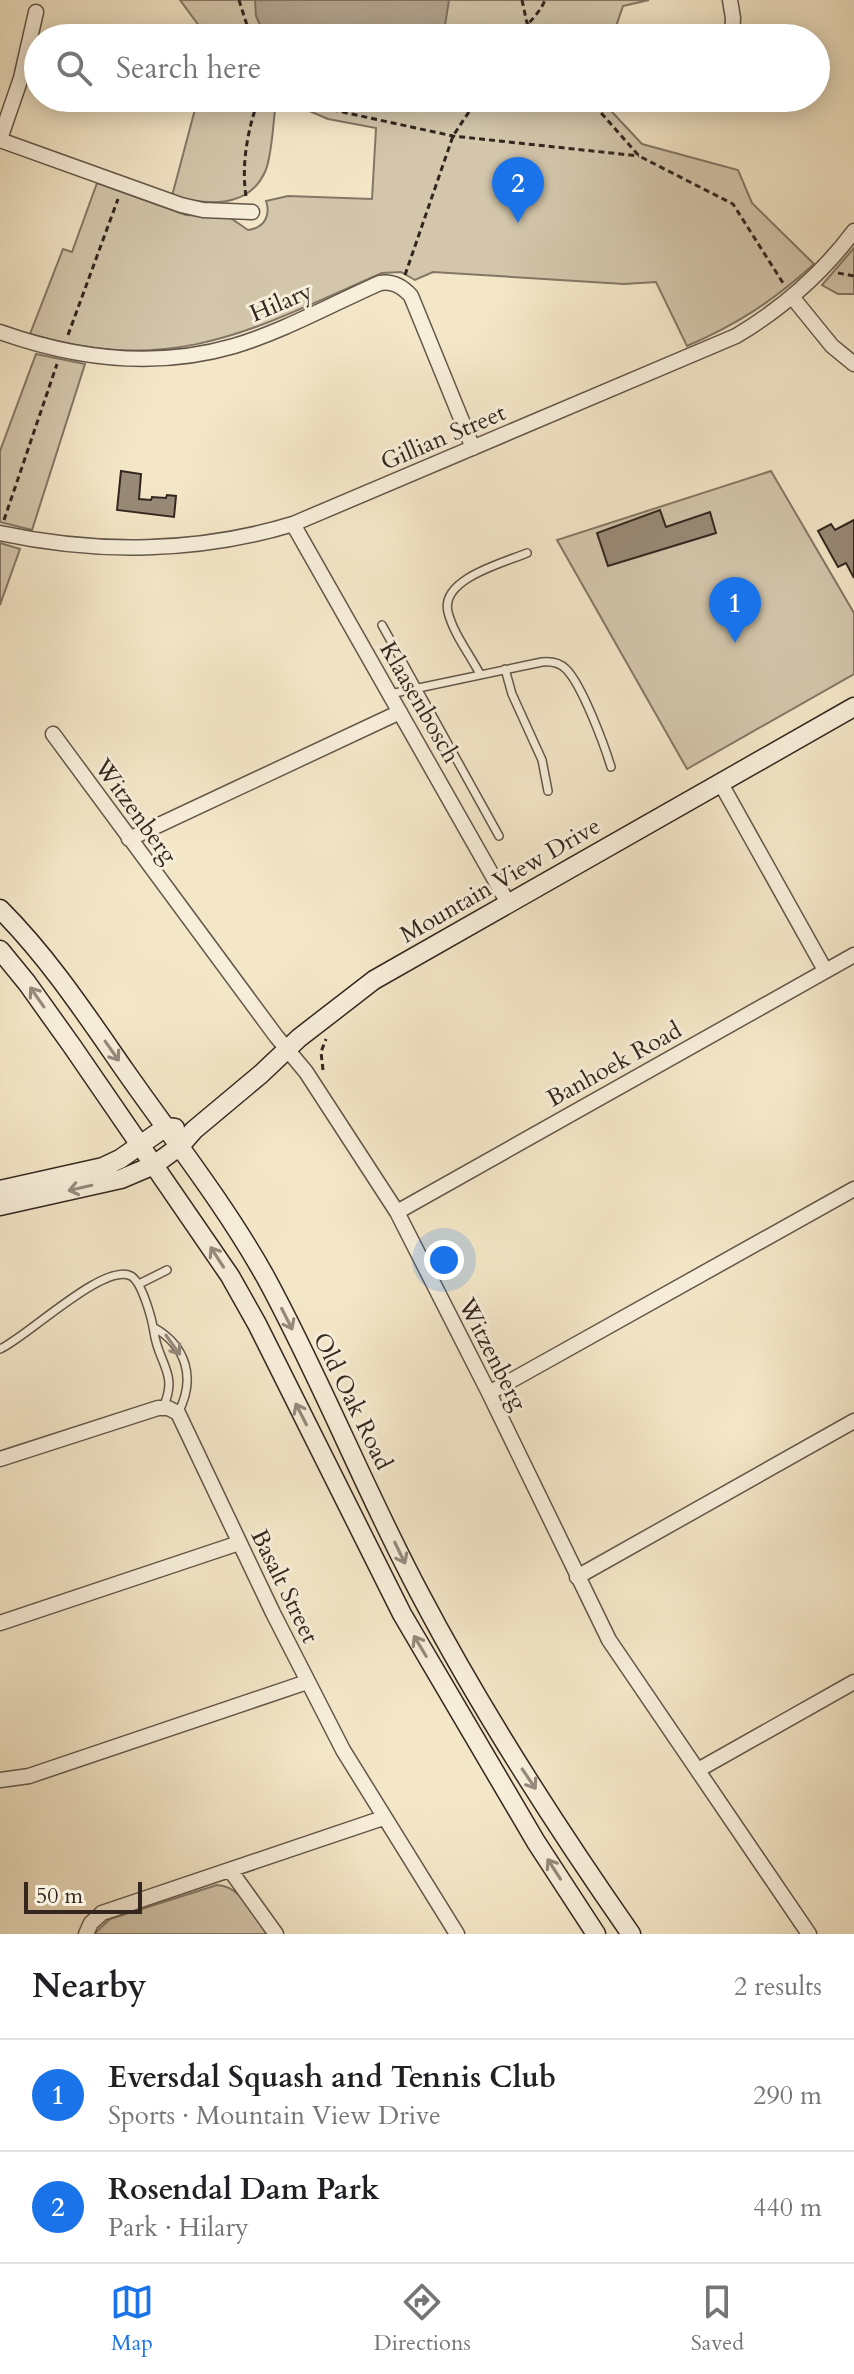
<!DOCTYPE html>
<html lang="en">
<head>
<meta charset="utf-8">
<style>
	:root { --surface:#fff; --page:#f2f2f2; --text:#202124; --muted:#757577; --line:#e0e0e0; --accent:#1a73e8 }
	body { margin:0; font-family:Cardo,serif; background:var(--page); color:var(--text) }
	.scale { position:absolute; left:24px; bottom:20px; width:118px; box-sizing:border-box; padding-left:8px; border:4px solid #34261f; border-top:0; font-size:22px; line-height:28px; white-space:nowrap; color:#34261f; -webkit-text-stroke:6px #f8efdb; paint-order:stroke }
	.you { position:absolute; left:444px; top:1260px; width:28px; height:28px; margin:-20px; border:6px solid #fff; border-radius:50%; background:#1a73e8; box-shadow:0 0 0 12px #1a73e833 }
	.badge { display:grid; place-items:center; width:52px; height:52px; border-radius:50%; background:var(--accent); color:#fff; font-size:26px; font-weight:700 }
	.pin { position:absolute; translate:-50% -66px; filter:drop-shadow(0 2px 4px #0008) }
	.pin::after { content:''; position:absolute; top:42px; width:28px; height:24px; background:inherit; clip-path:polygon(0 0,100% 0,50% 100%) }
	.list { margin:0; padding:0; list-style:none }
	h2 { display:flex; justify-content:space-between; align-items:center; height:104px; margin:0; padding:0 32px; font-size:34px }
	h2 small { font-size:26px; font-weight:400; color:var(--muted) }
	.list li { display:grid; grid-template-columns:52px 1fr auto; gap:24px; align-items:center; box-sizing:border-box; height:112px; padding:0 32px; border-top:2px solid var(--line) }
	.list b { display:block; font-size:30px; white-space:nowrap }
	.list p { margin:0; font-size:26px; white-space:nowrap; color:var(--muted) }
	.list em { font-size:26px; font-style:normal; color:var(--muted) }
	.icon { flex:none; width:44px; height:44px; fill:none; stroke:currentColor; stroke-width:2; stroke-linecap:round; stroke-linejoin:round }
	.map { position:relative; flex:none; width:854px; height:1934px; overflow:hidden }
	.search { position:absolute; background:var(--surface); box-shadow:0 4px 20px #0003; left:24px; right:24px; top:24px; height:88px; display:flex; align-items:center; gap:20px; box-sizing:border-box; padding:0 28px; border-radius:44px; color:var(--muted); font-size:30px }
	.sheet { height:328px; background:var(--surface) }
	nav { display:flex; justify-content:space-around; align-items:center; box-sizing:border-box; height:112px; border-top:2px solid var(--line); background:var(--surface); font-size:22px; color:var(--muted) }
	nav a { display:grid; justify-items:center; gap:4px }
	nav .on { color:var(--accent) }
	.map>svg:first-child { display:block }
	.green { fill:#d3c6ab; stroke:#847665; stroke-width:2 }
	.water { fill:#b3a58f; stroke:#807262; stroke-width:2 }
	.building { fill:#988a77; stroke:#34261f; stroke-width:2 }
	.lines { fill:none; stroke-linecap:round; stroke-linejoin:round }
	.lane-casing { stroke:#645649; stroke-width:10 }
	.street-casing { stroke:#645649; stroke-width:17 }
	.secondary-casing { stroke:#34261f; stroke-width:21 }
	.path { stroke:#34261f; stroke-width:3; stroke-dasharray:6 4; stroke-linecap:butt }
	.lane { stroke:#f8efdb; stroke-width:7 }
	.street { stroke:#f8efdb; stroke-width:14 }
	.secondary { stroke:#f8efdb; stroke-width:18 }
	.oneway { stroke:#968a7d }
	.labels { text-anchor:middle; stroke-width:6; stroke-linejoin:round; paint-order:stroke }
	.street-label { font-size:24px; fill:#34261f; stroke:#f8efdb }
</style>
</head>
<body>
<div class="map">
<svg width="854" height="1934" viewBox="0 0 854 1934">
	<rect width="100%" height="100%" fill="#f4e7c8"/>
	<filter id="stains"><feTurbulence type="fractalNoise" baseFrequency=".0025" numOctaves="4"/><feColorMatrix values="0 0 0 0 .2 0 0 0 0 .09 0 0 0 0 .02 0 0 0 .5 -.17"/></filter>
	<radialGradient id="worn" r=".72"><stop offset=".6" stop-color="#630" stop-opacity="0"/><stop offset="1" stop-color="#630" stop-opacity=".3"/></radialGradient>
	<path class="green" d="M180,0H649L623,6L612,38H208Z
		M198,98H276C274,116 272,158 265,172C248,209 205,205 172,196Z
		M279,98H599L642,144L738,170L752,203L814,264C773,301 738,324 687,346L656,282L624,284L433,272L415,280L401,272L382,273C254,329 174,377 30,334L63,249L72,252L97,183L186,215L229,217L248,230C264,228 271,216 266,201L288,196L372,199L376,128L328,119Z
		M854,248V294H838L822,285Z
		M36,354L85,364L32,530L0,522V451Z
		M771,471L854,613V674L687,769L557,540Z
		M0,543L20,549L0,605Z
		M217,1885C242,1886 253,1915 267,1934H94L110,1919Z"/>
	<path class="water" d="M255,0H449L443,38H266L256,16Z"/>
	<path class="building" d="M121,471L141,474L139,499L151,500L152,497L166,498L167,495L176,496L174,517L117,510Z
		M660,510L666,527L710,512L716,533L608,566L597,533Z
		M854,520V578L846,563L838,567L818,531L831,524L835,530Z"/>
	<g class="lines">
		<g class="lane-casing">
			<path id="lane" d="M382,625L499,836
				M505,669L512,694L542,760L548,791
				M480,674C470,655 453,633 448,612C440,579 503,563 527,553
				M390,694L542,662C551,661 559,662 566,669C582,685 604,744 611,767
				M139,1284L167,1270
				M153,1327C187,1346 196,1379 178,1413
				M0,1349C27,1337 104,1262 131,1276C142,1282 152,1319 154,1332C158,1363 179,1374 163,1407"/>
		</g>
		<g class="street-casing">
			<path id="street" d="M730,0L733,18L732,38
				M0,139L21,78L36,12
				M0,140L181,205L203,210L252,212
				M793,298L832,346L854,364
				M0,332C76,359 155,369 234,346C284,331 332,304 380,283C393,281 402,286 411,296L473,448
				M293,524L508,903
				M0,533C97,554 198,553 293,524L736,336C783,308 821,275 854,231
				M53,734L276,1036L306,1072L397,1212L489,1393L609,1640L809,1934
				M720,782L825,970
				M129,839L400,712
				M397,1212L854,955
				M489,1393L854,1189
				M0,1459L158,1408H168L178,1413L273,1613L343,1750L457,1934
				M577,1577L854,1421
				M0,1623L239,1543
				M698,1770L854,1682
				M0,1780L29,1776L307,1682
				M230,1870L276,1934
				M86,1934L91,1923L102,1913L383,1818"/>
		</g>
		<g class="secondary-casing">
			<path id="secondary" d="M0,909C49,958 87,1016 126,1072C173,1139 226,1206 266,1278C322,1381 365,1491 420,1594C482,1712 555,1825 631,1934
				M0,950L27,983L72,1046L230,1276L257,1324L402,1614L536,1842L596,1934
				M0,1190L103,1167L120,1159L166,1127L175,1128
				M0,1206L121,1179L154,1165L180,1146L194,1130L261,1074L299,1038L374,980L854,707"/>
		</g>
		<path class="path" d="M239,0L251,38
			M522,0L527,23L539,38
			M517,38C526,24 539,15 545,0
			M294,98L310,105L453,136L639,156
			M588,98L639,156L733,204L783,283
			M246,196C241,164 248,128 259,98
			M838,273L854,276
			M405,275L453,136L478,98
			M68,335L118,199
			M4,520L57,364
			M323,1070L321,1052L326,1039"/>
		<use href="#lane" class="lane"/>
		<use href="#street" class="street"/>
		<use href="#secondary" class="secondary"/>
	</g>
	<defs><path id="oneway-shaft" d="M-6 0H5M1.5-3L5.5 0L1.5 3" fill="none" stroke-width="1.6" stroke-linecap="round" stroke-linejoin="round" transform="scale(2)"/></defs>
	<g class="oneway">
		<use href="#oneway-shaft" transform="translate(37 997) rotate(-125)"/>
		<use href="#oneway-shaft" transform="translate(112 1051) rotate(55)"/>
		<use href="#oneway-shaft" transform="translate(80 1188) rotate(167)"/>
		<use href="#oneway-shaft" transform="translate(217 1257) rotate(-123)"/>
		<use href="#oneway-shaft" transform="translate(287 1319) rotate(63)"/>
		<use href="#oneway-shaft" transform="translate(173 1345) rotate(54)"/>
		<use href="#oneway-shaft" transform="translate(301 1414) rotate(-117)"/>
		<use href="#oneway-shaft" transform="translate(400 1553) rotate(64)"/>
		<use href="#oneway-shaft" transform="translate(420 1646) rotate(-121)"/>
		<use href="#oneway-shaft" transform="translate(529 1779) rotate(56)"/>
		<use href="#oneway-shaft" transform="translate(554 1869) rotate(-123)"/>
	</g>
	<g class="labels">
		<g class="street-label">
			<text transform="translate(281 302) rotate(-23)" y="8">Hilary</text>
			<text transform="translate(443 437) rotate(-23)" y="8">Gillian Street</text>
			<text transform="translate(420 702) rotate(60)" y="8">Klaasenbosch</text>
			<text transform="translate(136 811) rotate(54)" y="8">Witzenberg</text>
			<text transform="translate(500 880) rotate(-30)" y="8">Mountain View Drive</text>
			<text transform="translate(614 1064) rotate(-29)" y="8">Banhoek Road</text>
			<text transform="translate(493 1354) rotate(63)" y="8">Witzenberg</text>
			<text transform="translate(353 1401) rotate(64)" y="8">Old Oak Road</text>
			<text transform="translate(285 1586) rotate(64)" y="8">Basalt Street</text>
		</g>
	</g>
	<rect width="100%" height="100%" filter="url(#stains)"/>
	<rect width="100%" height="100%" fill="url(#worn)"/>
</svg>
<div class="scale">50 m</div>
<div class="you"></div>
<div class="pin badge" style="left:735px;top:643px">1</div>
<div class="pin badge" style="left:518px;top:223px">2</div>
<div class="search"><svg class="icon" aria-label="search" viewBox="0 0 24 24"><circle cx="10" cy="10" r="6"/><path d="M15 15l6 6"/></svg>Search here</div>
</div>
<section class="sheet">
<h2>Nearby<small>2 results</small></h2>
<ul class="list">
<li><span class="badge">1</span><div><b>Eversdal Squash and Tennis Club</b><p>Sports · Mountain View Drive</p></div><em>290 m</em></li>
<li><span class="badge">2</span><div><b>Rosendal Dam Park</b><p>Park · Hilary</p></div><em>440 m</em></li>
</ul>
</section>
<nav>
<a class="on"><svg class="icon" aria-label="map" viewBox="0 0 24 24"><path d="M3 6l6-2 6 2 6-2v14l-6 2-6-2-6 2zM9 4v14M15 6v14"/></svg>Map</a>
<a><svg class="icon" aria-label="directions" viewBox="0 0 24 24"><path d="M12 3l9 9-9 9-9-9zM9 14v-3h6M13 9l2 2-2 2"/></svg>Directions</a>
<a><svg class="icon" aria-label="saved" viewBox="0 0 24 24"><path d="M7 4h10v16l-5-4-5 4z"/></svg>Saved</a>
</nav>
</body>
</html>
